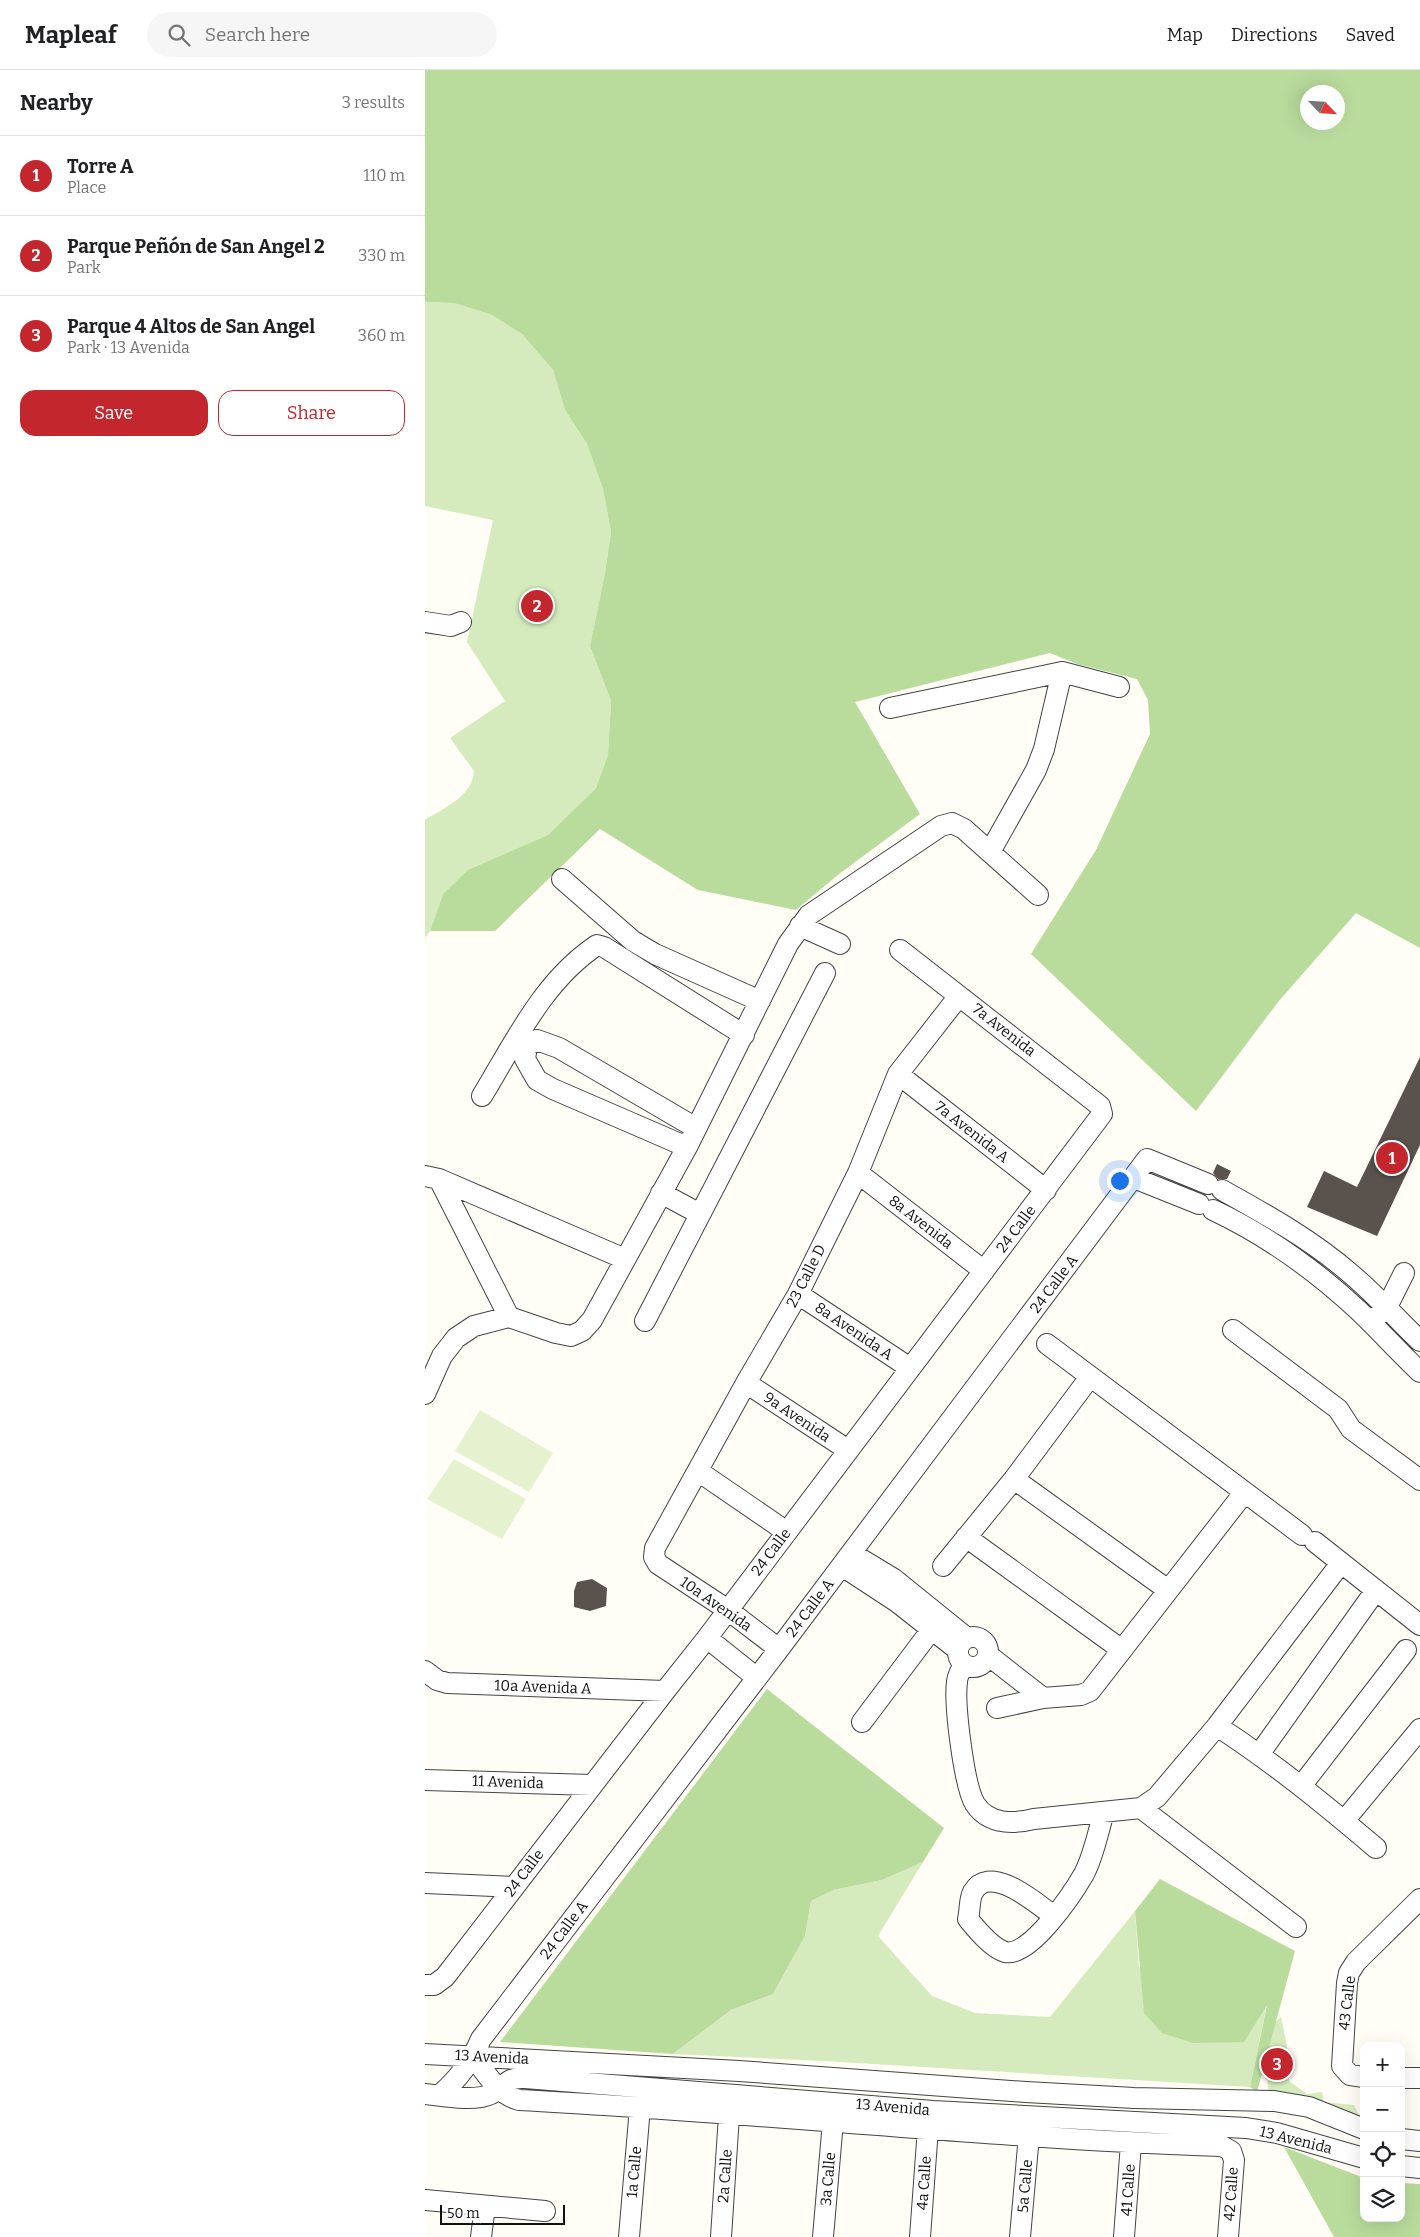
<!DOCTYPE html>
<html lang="en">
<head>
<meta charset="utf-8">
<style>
	:root { --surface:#fff; --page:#f6f6f6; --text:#202124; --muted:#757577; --line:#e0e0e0; --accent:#c4262e }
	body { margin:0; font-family:Bitter,serif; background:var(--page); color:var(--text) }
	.controls { position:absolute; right:15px; bottom:15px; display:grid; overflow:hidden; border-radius:10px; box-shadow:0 5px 20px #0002 }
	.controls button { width:45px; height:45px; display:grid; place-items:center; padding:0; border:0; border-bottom:1px solid var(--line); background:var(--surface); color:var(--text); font:25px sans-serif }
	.compass { position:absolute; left:875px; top:15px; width:45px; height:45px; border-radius:50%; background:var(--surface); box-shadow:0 5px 20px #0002; rotate:115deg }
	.scale { position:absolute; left:15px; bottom:12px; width:125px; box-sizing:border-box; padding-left:5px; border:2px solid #111; border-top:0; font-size:14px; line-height:18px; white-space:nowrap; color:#111; -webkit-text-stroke:4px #fff; paint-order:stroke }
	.you { position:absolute; left:694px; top:1110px; width:18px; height:18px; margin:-12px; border:4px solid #fff; border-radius:50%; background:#1a73e8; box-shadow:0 0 0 8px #1a73e833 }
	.badge { display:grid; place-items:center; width:32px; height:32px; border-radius:50%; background:var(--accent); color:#fff; font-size:16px; font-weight:700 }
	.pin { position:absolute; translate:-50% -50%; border:2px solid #fff; box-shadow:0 1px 5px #0006 }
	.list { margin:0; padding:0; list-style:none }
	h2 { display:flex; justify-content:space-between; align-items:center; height:65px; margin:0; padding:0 20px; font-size:21px }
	h2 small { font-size:16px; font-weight:400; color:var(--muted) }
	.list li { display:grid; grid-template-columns:32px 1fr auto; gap:15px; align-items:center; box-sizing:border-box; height:80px; padding:0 20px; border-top:1px solid var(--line) }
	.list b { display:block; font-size:19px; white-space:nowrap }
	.list p { margin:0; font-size:16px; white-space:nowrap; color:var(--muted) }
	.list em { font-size:16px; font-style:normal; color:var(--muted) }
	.actions { display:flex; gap:10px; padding:15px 20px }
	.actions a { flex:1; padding:11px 0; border:1px solid var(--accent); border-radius:15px; text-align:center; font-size:18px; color:var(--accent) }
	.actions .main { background:var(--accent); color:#fff }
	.icon { flex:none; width:28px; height:28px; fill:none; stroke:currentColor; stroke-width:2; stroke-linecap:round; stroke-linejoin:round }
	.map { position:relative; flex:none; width:995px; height:2167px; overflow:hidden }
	header { display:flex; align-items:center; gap:30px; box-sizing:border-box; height:70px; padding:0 25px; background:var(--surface); border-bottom:1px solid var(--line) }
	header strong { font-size:24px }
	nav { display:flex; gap:28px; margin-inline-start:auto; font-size:18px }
	.search { width:350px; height:45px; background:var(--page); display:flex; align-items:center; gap:12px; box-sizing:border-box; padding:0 18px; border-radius:28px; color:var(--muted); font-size:19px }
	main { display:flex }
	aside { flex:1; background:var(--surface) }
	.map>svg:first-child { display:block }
	.green { fill:#d5ebbd }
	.forest { fill:#b9dc9c; fill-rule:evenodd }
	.pitch { fill:#e6f2cf }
	.building { fill:#5a524d }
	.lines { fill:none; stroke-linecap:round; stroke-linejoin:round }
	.minor-casing { stroke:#444; stroke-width:22 }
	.minor { stroke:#fff; stroke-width:20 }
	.labels { text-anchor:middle; stroke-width:5; stroke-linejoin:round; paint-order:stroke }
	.street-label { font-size:15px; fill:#111; stroke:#fff }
</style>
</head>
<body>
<header>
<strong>Mapleaf</strong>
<div class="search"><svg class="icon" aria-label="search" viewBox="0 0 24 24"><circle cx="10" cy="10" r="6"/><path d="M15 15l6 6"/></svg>Search here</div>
<nav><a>Map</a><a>Directions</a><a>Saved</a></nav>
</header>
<main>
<aside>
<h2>Nearby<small>3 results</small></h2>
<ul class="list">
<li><span class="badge">1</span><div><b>Torre A</b><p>Place</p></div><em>110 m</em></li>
<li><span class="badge">2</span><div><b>Parque Peñón de San Angel 2</b><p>Park</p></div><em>330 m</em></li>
<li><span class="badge">3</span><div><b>Parque 4 Altos de San Angel</b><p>Park · 13 Avenida</p></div><em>360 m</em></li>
</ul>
<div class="actions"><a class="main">Save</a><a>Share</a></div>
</aside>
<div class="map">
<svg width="995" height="2167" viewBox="0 0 995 2167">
	<rect width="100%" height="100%" fill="#fffdf5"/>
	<path class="green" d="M0,232L29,233L67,245L97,264L128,300L140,340L162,374L178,419L186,462L180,503L165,576L186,631L183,685L171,718L123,765L43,801L18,824L5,861L0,868V750C20,737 47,727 49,701L25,668L80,631L42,572L68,450L0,436Z
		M498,1792L453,1866L507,1926L550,1943L625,1947L710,1841L714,1897L842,1933L825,2017L399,1991L248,1984L306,1940L348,1924L380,1866L386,1831L408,1820L457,1810Z
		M856,1947L862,1976L864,2011L882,2024L897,2022L899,2032L929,2035L934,2045L939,2044V2052L843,2020L841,1978L846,1956Z"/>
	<path class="forest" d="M0,0H995V878L931,843L853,932L771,1041L606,884L671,780L725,664L723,630L712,609L652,594L625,583L430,632L495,744L414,804L371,840L273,820L175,759L70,861H5L18,824L43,800L123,765L171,718L183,685L186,631L165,576L180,503L186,462L178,419L162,374L140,340L128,300L97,264L67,245L29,233L0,232ZM882,22H912V52H882Z
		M342,1619L519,1758L498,1792L457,1810L408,1820L386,1831L380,1866L348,1924L306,1940L248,1984L75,1972Z
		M735,1809L870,1881L832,2022L825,2017L842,1935L819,1972L768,1973L737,1963L719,1943L710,1841Z
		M859,2077L939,2108V2148H976V2113L995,2114V2167H909Z"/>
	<path class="pitch" d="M55,1340L128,1383L104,1422L30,1381Z
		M29,1389L101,1429L77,1469L2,1429Z"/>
	<path class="building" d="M995,987V1075L952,1166L882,1137L899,1101L932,1117Z
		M792,1094L806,1101L802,1109H793L788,1103Z
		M167,1509L182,1518L181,1536L165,1541L149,1537V1521L152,1512Z"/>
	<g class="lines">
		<g class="minor-casing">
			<path id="minor" d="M0,552L26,556L36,552
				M465,638L637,602L694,617
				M565,782L611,700L619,679L637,602
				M137,809L208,871L230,884L335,931
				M375,856L415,874
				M473,1004L621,1120
				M57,1026C90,972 118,911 172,875L179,877L319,965
				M262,1077L128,1019L112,1010L100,989L102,976L112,970L134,978L271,1058
				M433,1103L559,1201
				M0,1106L14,1109L200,1189
				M709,1108L774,1134
				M14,1109L84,1247
				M797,1120C842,1145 887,1170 926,1204C951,1225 972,1249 995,1271
				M236,1123L275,1144
				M788,1140C841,1165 890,1200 933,1240C954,1260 974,1282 995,1302
				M373,1224L485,1298
				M952,1246L962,1237L979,1203
				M220,1251L400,903
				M808,1260L913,1339L926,1359L995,1410
				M622,1274L877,1465
				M321,1313L423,1380
				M0,1324L17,1286L31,1268L49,1256L84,1247L131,1263L146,1266L157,1261L167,1250L262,1077L363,874L384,845L516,756L527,753L539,759L613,825
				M273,1401L362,1462
				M589,1409L743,1520
				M541,1467L697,1580
				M890,1472L995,1555
				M426,1483L469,1509L542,1568
				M417,1496L472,1532L533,1580
				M518,1496L589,1409L665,1307
				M533 1582a15 15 0 1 1 30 0a15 15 0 1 1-30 0Z
				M282,1568L332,1608
				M354,1579L303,1540L233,1494L229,1487L230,1478L321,1313L373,1224L433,1103L473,1004L534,926
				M563,1585L618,1628
				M539,1594C536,1600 532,1606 532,1612C529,1634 539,1716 550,1734C564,1755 588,1754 609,1749L716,1738L871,1857
				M0,1601L12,1610L22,1613L240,1621
				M572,1638L618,1628L656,1625L665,1621L819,1423
				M437,1652L507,1559
				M792,1656C849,1693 899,1734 951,1778
				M835,1683L951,1520
				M0,1710L167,1715
				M877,1715L981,1580
				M716,1738L732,1727L792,1656L916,1493
				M919,1751L995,1659
				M0,1813L89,1817
				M629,1846C612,1834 565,1792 548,1822C544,1829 545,1842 543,1849C552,1860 567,1878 580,1882C605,1888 648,1823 659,1804C669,1785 673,1762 679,1742
				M0,1915H9L20,1907L240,1621L282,1568L677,1044L675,1036L670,1032L475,880
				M0,1984L314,2001L601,2022L709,2028L849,2031L884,2037L939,2059
				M48,1986C61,2003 72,2024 94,2030C328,2042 562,2068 797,2076L806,2081L809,2090L803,2167
				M939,2007L925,2005L917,1996L922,1913L924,1903L931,1892L995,1829
				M976,2008H995
				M0,2024C18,2026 50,2032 66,2024C81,2017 80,2007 100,2008L508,2041L821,2058L852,2063L939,2088
				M15,2025C34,2008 46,1992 56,1969L354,1579L722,1089L783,1114
				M976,2069L995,2071
				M976,2096L995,2098
				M0,2130L120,2141
				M56,2167L60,2136
				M204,2167L215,2037
				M296,2167L304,2045
				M398,2167L408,2051
				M495,2167L503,2058
				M595,2167L604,2065
				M699,2167L706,2073"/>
		</g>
		<use href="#minor" class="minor"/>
	</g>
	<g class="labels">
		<g class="street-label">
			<text transform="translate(579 960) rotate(38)" y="5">7a Avenida</text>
			<text transform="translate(547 1062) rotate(38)" y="5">7a Avenida A</text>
			<text transform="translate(496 1152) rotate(38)" y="5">8a Avenida</text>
			<text transform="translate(591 1159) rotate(-53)" y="5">24 Calle</text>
			<text transform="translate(381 1206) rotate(-63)" y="5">23 Calle D</text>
			<text transform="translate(629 1214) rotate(-53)" y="5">24 Calle A</text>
			<text transform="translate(429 1261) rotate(34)" y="5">8a Avenida A</text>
			<text transform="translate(372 1347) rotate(34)" y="5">9a Avenida</text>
			<text transform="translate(346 1482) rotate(-53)" y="5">24 Calle</text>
			<text transform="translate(291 1534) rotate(35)" y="5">10a Avenida</text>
			<text transform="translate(385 1538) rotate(-53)" y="5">24 Calle A</text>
			<text transform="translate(118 1617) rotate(2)" y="5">10a Avenida A</text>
			<text transform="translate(83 1712) rotate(2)" y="5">11 Avenida</text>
			<text transform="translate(99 1803) rotate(-53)" y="5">24 Calle</text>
			<text transform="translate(139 1860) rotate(-53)" y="5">24 Calle A</text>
			<text transform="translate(922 1933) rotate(-83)" y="5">43 Calle</text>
			<text transform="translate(67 1987) rotate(3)" y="5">13 Avenida</text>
			<text transform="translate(468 2037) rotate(5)" y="5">13 Avenida</text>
			<text transform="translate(871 2070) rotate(14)" y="5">13 Avenida</text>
			<text transform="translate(209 2102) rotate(-85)" y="5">1a Calle</text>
			<text transform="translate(300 2106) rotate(-86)" y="5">2a Calle</text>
			<text transform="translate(403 2109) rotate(-85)" y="5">3a Calle</text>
			<text transform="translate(499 2113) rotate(-86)" y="5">4a Calle</text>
			<text transform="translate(600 2116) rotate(-85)" y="5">5a Calle</text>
			<text transform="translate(703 2120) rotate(-86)" y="5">41 Calle</text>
			<text transform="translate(806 2124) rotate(-86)" y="5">42 Calle</text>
		</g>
	</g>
</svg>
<div class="controls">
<button>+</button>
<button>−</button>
<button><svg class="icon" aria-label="locate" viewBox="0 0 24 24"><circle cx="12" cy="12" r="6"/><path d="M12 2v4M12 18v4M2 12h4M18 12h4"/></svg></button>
<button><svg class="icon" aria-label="layers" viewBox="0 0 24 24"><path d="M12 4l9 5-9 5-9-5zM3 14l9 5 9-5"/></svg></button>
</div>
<svg class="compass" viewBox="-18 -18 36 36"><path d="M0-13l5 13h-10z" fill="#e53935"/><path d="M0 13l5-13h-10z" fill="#757577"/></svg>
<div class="scale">50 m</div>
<div class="you"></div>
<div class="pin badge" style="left:967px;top:1088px">1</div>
<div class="pin badge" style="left:112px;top:536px">2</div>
<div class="pin badge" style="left:852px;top:1994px">3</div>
</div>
</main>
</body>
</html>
